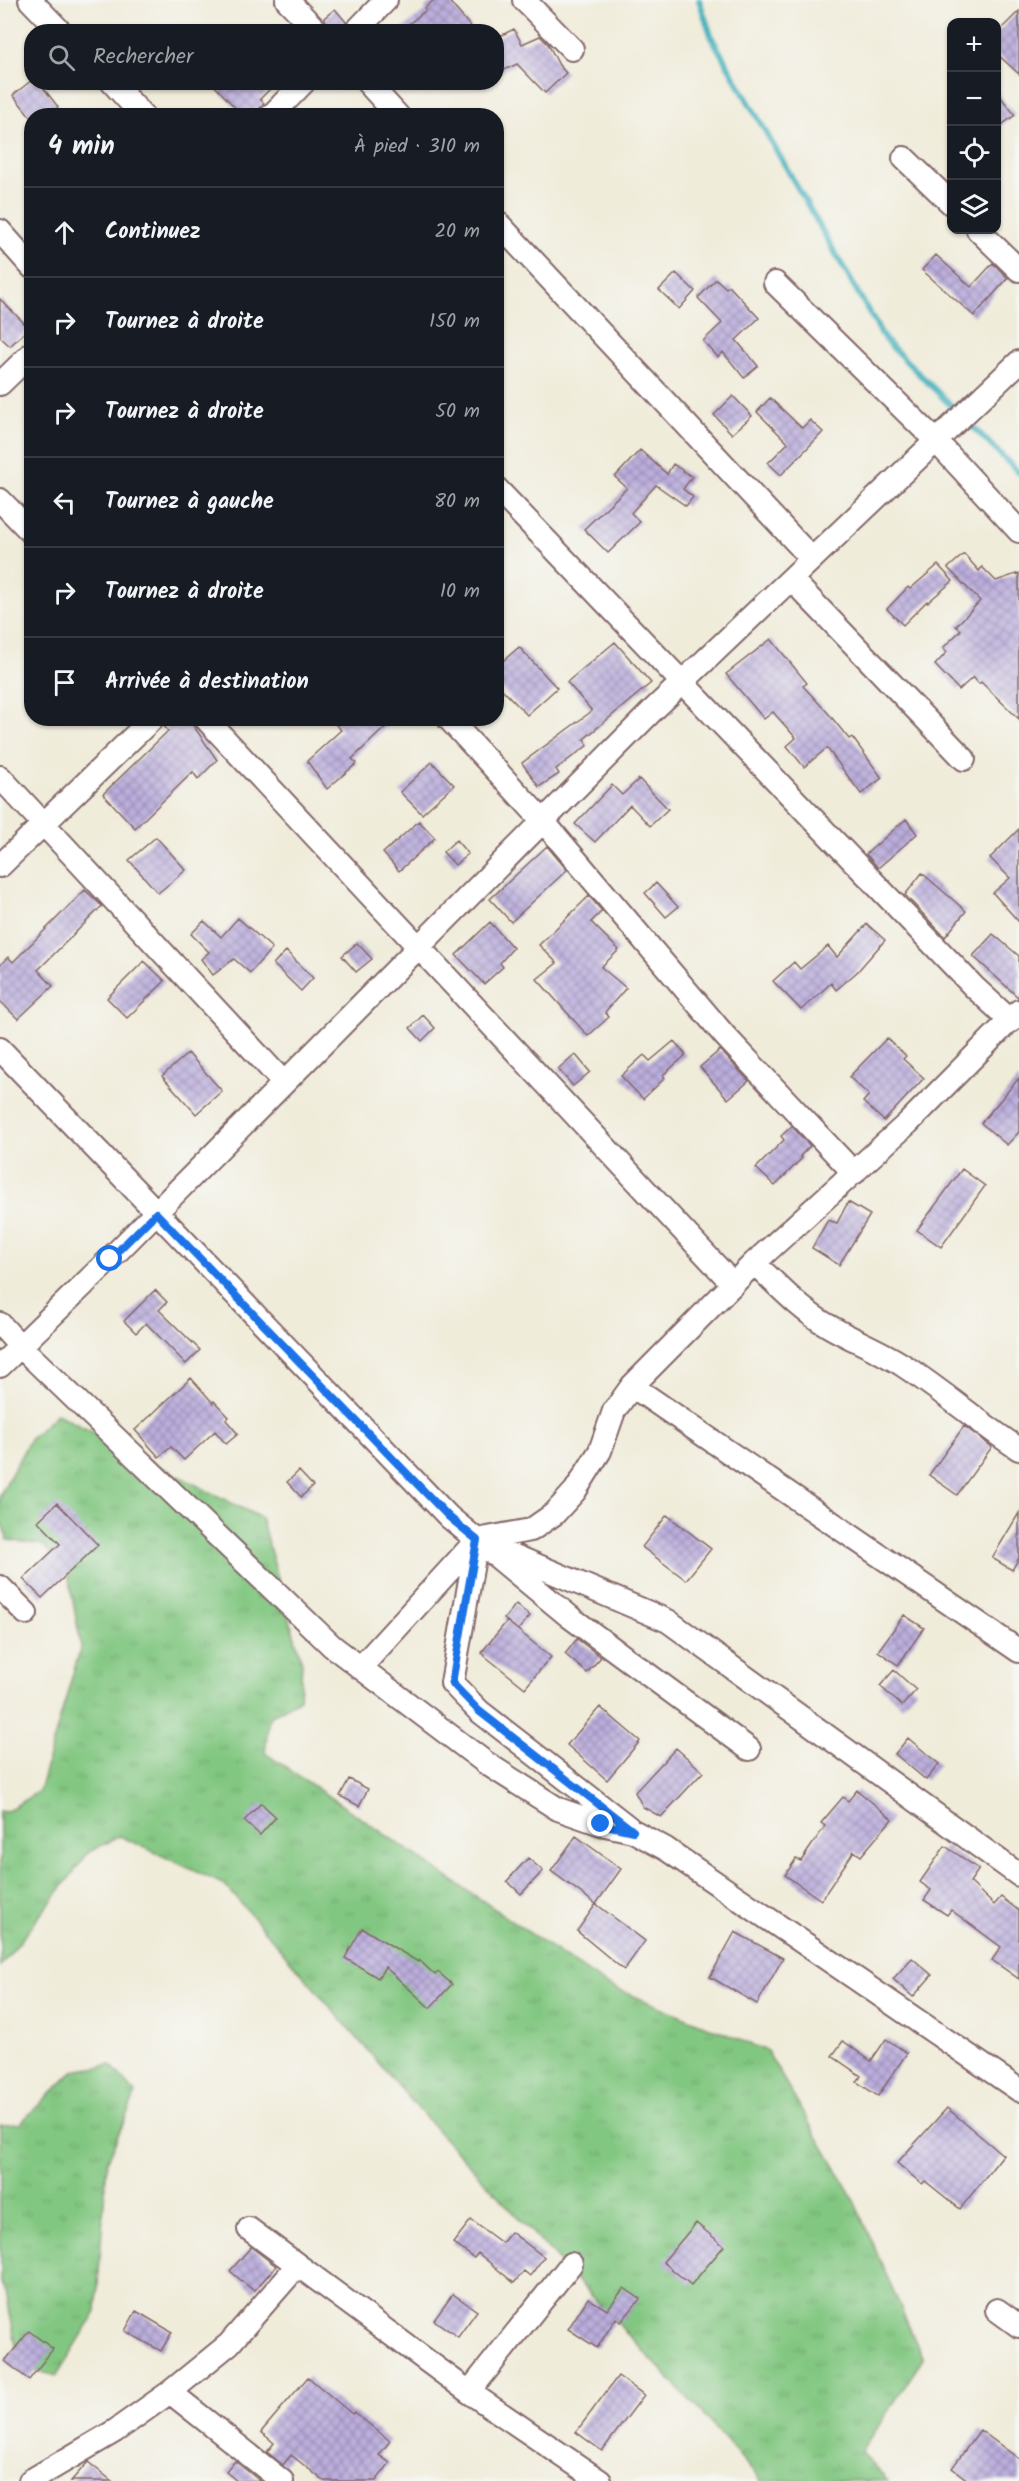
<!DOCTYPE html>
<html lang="fr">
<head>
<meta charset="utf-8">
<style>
	:root { --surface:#171b24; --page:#242831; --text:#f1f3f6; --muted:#9ea1a6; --line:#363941 }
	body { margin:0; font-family:Kalam,sans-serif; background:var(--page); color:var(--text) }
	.controls { position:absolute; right:18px; top:18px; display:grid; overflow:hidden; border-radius:12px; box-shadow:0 2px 4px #0004 }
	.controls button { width:54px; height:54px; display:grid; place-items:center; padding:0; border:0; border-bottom:2px solid var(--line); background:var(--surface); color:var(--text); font:30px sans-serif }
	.stop { position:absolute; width:18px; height:18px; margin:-14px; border:4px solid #1a73e8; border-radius:50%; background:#fff }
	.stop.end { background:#1a73e8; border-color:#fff; box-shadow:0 2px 6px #0008 }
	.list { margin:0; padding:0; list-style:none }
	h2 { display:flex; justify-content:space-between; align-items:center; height:78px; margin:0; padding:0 24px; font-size:26px }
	h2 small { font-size:20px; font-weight:400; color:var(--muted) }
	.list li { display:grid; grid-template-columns:39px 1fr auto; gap:18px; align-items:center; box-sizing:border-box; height:90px; padding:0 24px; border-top:2px solid var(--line) }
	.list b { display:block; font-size:22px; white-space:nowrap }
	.list em { font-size:20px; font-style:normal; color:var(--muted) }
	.icon { flex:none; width:33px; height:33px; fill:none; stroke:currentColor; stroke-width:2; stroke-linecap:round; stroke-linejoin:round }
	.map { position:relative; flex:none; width:1019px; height:2481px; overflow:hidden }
	.search { position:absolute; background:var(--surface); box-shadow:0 2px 4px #0004; left:24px; top:24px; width:480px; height:66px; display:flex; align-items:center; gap:15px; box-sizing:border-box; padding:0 21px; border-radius:24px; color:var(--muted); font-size:22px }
	.panel { position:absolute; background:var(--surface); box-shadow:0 2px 4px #0004; left:24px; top:108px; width:480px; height:618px; border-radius:24px }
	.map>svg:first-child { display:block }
	.grass { fill:url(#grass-tufts); stroke:#667356; stroke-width:1.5 }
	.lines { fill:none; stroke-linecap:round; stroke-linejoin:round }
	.stream { stroke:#41b0bc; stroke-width:6 }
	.building { fill:url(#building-cross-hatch) }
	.minor-casing { stroke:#846768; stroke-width:26 }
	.minor { stroke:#fff; stroke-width:22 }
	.route { stroke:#1a73e8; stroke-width:8 }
</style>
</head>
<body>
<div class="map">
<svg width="1019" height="2481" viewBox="0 0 1019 2481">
	<defs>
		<pattern id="grass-tufts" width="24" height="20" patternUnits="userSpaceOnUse" patternTransform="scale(1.5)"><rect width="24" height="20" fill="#82c781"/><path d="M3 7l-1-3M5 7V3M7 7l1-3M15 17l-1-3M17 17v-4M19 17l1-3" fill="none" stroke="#72aa70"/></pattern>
		<pattern id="building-cross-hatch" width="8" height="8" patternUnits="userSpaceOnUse" patternTransform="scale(1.5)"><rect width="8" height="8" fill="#bbaedd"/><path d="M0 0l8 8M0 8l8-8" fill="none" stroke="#9a8db3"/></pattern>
	</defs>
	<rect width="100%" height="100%" fill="#f6f6f2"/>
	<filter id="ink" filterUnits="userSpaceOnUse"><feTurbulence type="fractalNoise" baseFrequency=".0167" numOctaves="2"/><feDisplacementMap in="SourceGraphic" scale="12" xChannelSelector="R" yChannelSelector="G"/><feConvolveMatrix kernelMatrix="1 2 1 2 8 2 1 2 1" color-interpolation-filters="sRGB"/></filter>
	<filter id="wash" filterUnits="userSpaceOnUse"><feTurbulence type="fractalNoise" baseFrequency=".008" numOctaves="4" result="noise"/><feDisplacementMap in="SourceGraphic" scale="24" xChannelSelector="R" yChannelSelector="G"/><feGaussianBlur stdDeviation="1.35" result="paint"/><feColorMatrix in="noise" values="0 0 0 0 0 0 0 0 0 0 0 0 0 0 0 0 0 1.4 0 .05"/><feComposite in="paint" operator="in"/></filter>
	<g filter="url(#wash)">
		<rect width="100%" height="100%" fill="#f0ecda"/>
		<path class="grass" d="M57,1414L261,1518L302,1662L300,1699L269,1717L265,1753L605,1984L767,2051L852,2196L923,2359L861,2452L888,2481H761L711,2423L439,2133L225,1885L120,1836L89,1852L0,1967V1811L6,1812L39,1791L81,1646L68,1573L43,1545L8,1540L0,1519V1495L30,1439Z
			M111,2065L136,2093L107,2162L96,2312L57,2376L20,2367L6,2292L0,2283V2125L19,2124L74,2071Z"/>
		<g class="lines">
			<path class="stream" d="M699,0L712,38L885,340L1019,473"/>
		</g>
		<g id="blocks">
			<path class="building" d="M434,0H448L475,32H399L426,10L425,8Z
				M335,9L346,22L342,32H332L324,18Z
				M1019,11V74L996,53V34Z
				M514,29L522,44L540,36L548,44L559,65L566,73L545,93L517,64L496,74V38Z
				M32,80V82H39L58,107L47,116H30L13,95Z
				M211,82H277L260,99L264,103L254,116H243Z
				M996,91L1015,115L996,129Z
				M936,255L971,287L993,263L1008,278L974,316L922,270Z
				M676,273L695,291L679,309L659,290Z
				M716,279L726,288L729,286L759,318L736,340L758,366L744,378L723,352L718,357L703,341L722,323L698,298Z
				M0,299L29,328L10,346L0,337Z
				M733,396L752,416L732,434L714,415Z
				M770,398L802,428L810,420L823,432L781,475L768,463L788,443L757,412Z
				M640,450L667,474L673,464L692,477L683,489L693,497L686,506L656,485L631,513L640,522L608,553L584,529L627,488L615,477Z
				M964,554L979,571L982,567L996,581L1019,573V719L981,682L979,684L973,677L959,690L935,665L947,652L943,648L961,630L956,626L980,601L948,568Z
				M938,565L953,581L928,602L927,601L903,625L887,609L908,587L910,589Z
				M771,639L807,683L803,686L828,713L849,739L852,737L882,778L861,794L827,748L804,767L787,746L796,738L773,712L764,719L726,674Z
				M615,642L651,683L584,739L588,745L556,769L559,774L539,787L522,763L592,711L567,682Z
				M519,647L557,688L527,715L496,683V667Z
				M166,718H188L217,760L198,779L193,772L135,828L103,794L168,731L164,726Z
				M330,718H395L352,759L357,763L327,789L307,761L341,730Z
				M432,762L454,785L422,814L400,792Z
				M639,779L668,809L650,826L630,805L595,842L575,824L612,785L622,795Z
				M906,819L917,834L878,868L866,854Z
				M419,821L435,838L399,871L383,853Z
				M1019,829V922L993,893L1010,878L990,858Z
				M156,837L186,870L158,893L129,860Z
				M456,840L468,854L455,865L443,852Z
				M547,846L567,870L511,922L490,899Z
				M922,873L966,911L945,937L905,895Z
				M656,883L678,907L666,917L645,893Z
				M85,890L102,906L38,970L53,986L18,1019L0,1001V965L8,957L13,962Z
				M589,896L602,911L591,922L619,950L601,967L626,988L605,1012L609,1017L588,1036L537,979L557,963L539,945Z
				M238,918L272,948L250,973L234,959L213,975L201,959L209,952L191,934L204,921L221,937Z
				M490,922L513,948L500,963L503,967L484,984L456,955Z
				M867,924L885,940L857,972L836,990L831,983L801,1010L773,981L794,962L800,969L828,946L837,957Z
				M993,934L1019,956V998L973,956Z
				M357,943L372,959L356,972L342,956Z
				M286,951L313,978L301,991L273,964Z
				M144,961L165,981L127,1018L107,998Z
				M423,1015L435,1028L422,1041L410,1028Z
				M887,1038L906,1056L903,1059L924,1078L884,1121L863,1102L869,1095L849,1077Z
				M674,1041L686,1055L663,1075L665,1078L643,1099L621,1076L644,1055L650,1061Z
				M720,1050L749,1081L728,1099L700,1067Z
				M188,1053L222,1091L196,1114L162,1076Z
				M575,1054L590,1072L573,1086L558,1069Z
				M1019,1078V1132L1007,1145L981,1123Z
				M792,1126L810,1146L800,1156L802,1158L775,1186L756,1168L784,1140L781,1136Z
				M962,1169L985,1186L941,1247L917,1230Z
				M848,1202L870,1215L839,1265L812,1248L828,1220L837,1223Z
				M155,1290L167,1302L159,1310L200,1350L186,1364L146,1323L136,1333L124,1321Z
				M191,1378L213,1403L214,1401L229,1417L226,1420L238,1434L226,1444L215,1431L184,1460L171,1447L159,1457L135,1430Z
				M964,1426L992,1447L957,1495L929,1475Z
				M299,1471L313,1486L301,1497L287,1482Z
				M57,1503L98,1545L42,1598L23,1579L60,1544L38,1521Z
				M1019,1513V1558L1012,1570L992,1558Z
				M667,1515L711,1549L686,1580L642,1547Z
				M516,1604L530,1616L518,1630L504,1619Z
				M904,1615L924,1628L898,1665L878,1651Z
				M507,1621L551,1657L525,1688L481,1653Z
				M577,1639L601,1657L587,1673L565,1654Z
				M894,1670L916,1690L902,1706L880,1686Z
				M600,1707L640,1741L607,1780L567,1745Z
				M908,1738L939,1764L926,1780L895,1754Z
				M676,1748L703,1772L661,1817L643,1807L635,1792Z
				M349,1779L368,1789L359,1806L340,1796Z
				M857,1790L892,1819L861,1856L854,1851L821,1900L785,1875L796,1859L801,1861L825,1826L821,1823L843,1797L848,1801Z
				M261,1803L276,1817L260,1835L244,1821Z
				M576,1836L621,1869L596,1904L551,1871Z
				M945,1846L979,1869L970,1882L994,1905L1001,1897L1019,1911V1979L992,1960L1001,1947L951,1910L947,1915L924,1900L931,1890L920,1882Z
				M528,1858L543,1871L521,1894L507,1881Z
				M596,1904L645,1941L624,1970L577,1931Z
				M362,1928L418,1962L419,1960L435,1975L438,1972L452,1984L430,2008L385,1967L378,1978L345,1958Z
				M735,1932L783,1958L757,2004L710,1977Z
				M912,1958L932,1975L913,1997L893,1979Z
				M886,2039L907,2053L878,2096L857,2082L861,2076L832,2056L843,2041L871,2061Z
				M947,2108L1003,2155L960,2209L925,2181L922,2184L897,2163Z
				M471,2220L502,2243L511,2232L544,2257L530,2276L524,2271L514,2283L478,2253L474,2258L453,2243Z
				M696,2223L724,2246L691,2285L663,2262Z
				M251,2247L276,2266L254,2291L230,2271Z
				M624,2288L640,2299L621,2322L616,2318L597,2348L568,2329L588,2298L607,2310Z
				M453,2294L477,2311L458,2337L434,2320Z
				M136,2311L172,2332L161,2351L125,2331Z
				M29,2331L53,2349L29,2380L5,2361Z
				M618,2376L644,2395L602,2451L576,2432Z
				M308,2377L352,2414L354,2412L390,2441L379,2455L390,2463L376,2481H324L291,2455L283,2465L267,2452L274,2443L261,2432Z
				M980,2430L1019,2459V2481H969L952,2468Z
				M235,2461L260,2481H237L226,2472Z
				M88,2462L112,2481H71Z"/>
		</g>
	</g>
	<g filter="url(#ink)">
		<use href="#blocks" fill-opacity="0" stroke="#846768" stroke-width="1.5"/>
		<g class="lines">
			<g class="minor-casing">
				<path id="minor" d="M30,0L61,32
					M287,0L318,32
					M524,0L572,49
					M355,32L386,0
					M112,82L143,116
					M367,82L398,116
					M271,116L304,82
					M904,158L952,204
					M496,221L812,559
					M978,230L1019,270
					M0,231L32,267
					M775,283L936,441L1019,531
					M0,384L32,353
					M496,488L974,987L1011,1021
					M0,500L32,533
					M791,579L964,759
					M205,718L733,1284
					M448,718L543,821L725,1036L854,1173
					M0,777L284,1083
					M0,866L153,718
					M0,1049L449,1517L570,1617L749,1749
					M754,1263C777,1284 800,1310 827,1325C852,1340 880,1350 904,1366C944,1392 979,1423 1019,1449
					M0,1324L20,1346L332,1646L486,1763L558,1809L601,1824L633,1831L666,1849L1019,2090
					M0,1366L110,1259L651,712L1019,362
					M632,1386L1019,1651
					M0,1587L26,1613
					M360,1668L477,1540L531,1530L554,1514L575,1491L600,1451L614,1411L632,1386L754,1263L908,1123L1019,1011
					M628,1827L479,1711L452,1683L477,1540L668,1621L1019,1875
					M249,2229L469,2392L600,2481
					M997,2310L1019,2326
					M170,2392L282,2481
					M469,2392L571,2264
					M30,2481L115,2431L170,2392L229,2344L297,2266"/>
			</g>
			<use href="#minor" class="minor"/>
		</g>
	</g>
	<g class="lines" filter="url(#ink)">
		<path class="route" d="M110,1259L156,1213L449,1517L477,1540L452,1683L479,1711L633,1831L601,1824"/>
	</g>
</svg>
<div class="controls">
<button>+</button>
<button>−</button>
<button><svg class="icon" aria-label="locate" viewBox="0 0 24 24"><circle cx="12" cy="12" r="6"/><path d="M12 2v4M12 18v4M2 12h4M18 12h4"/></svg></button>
<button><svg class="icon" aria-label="layers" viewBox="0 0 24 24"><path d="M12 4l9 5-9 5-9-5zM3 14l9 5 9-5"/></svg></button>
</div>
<div class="stop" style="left:110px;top:1259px"></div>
<div class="stop end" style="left:601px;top:1824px"></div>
<div class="search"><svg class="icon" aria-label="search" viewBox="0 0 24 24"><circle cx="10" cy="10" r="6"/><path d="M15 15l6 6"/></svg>Rechercher</div>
<section class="panel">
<h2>4 min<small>À pied · 310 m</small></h2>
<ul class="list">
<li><svg class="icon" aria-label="ahead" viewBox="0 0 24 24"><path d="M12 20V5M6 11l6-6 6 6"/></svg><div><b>Continuez</b></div><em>20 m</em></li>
<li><svg class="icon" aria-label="right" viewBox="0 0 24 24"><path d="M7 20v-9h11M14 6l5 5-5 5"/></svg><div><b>Tournez à droite</b></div><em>150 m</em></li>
<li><svg class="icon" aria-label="right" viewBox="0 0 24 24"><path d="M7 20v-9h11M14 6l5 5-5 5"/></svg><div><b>Tournez à droite</b></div><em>50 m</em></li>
<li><svg class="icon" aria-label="left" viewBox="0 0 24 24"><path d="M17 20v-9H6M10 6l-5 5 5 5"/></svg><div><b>Tournez à gauche</b></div><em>80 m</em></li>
<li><svg class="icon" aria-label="right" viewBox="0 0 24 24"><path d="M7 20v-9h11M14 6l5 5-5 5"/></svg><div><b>Tournez à droite</b></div><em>10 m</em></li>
<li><svg class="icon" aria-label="arrive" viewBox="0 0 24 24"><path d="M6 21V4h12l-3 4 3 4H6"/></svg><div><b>Arrivée à destination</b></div></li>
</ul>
</section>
</div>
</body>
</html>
